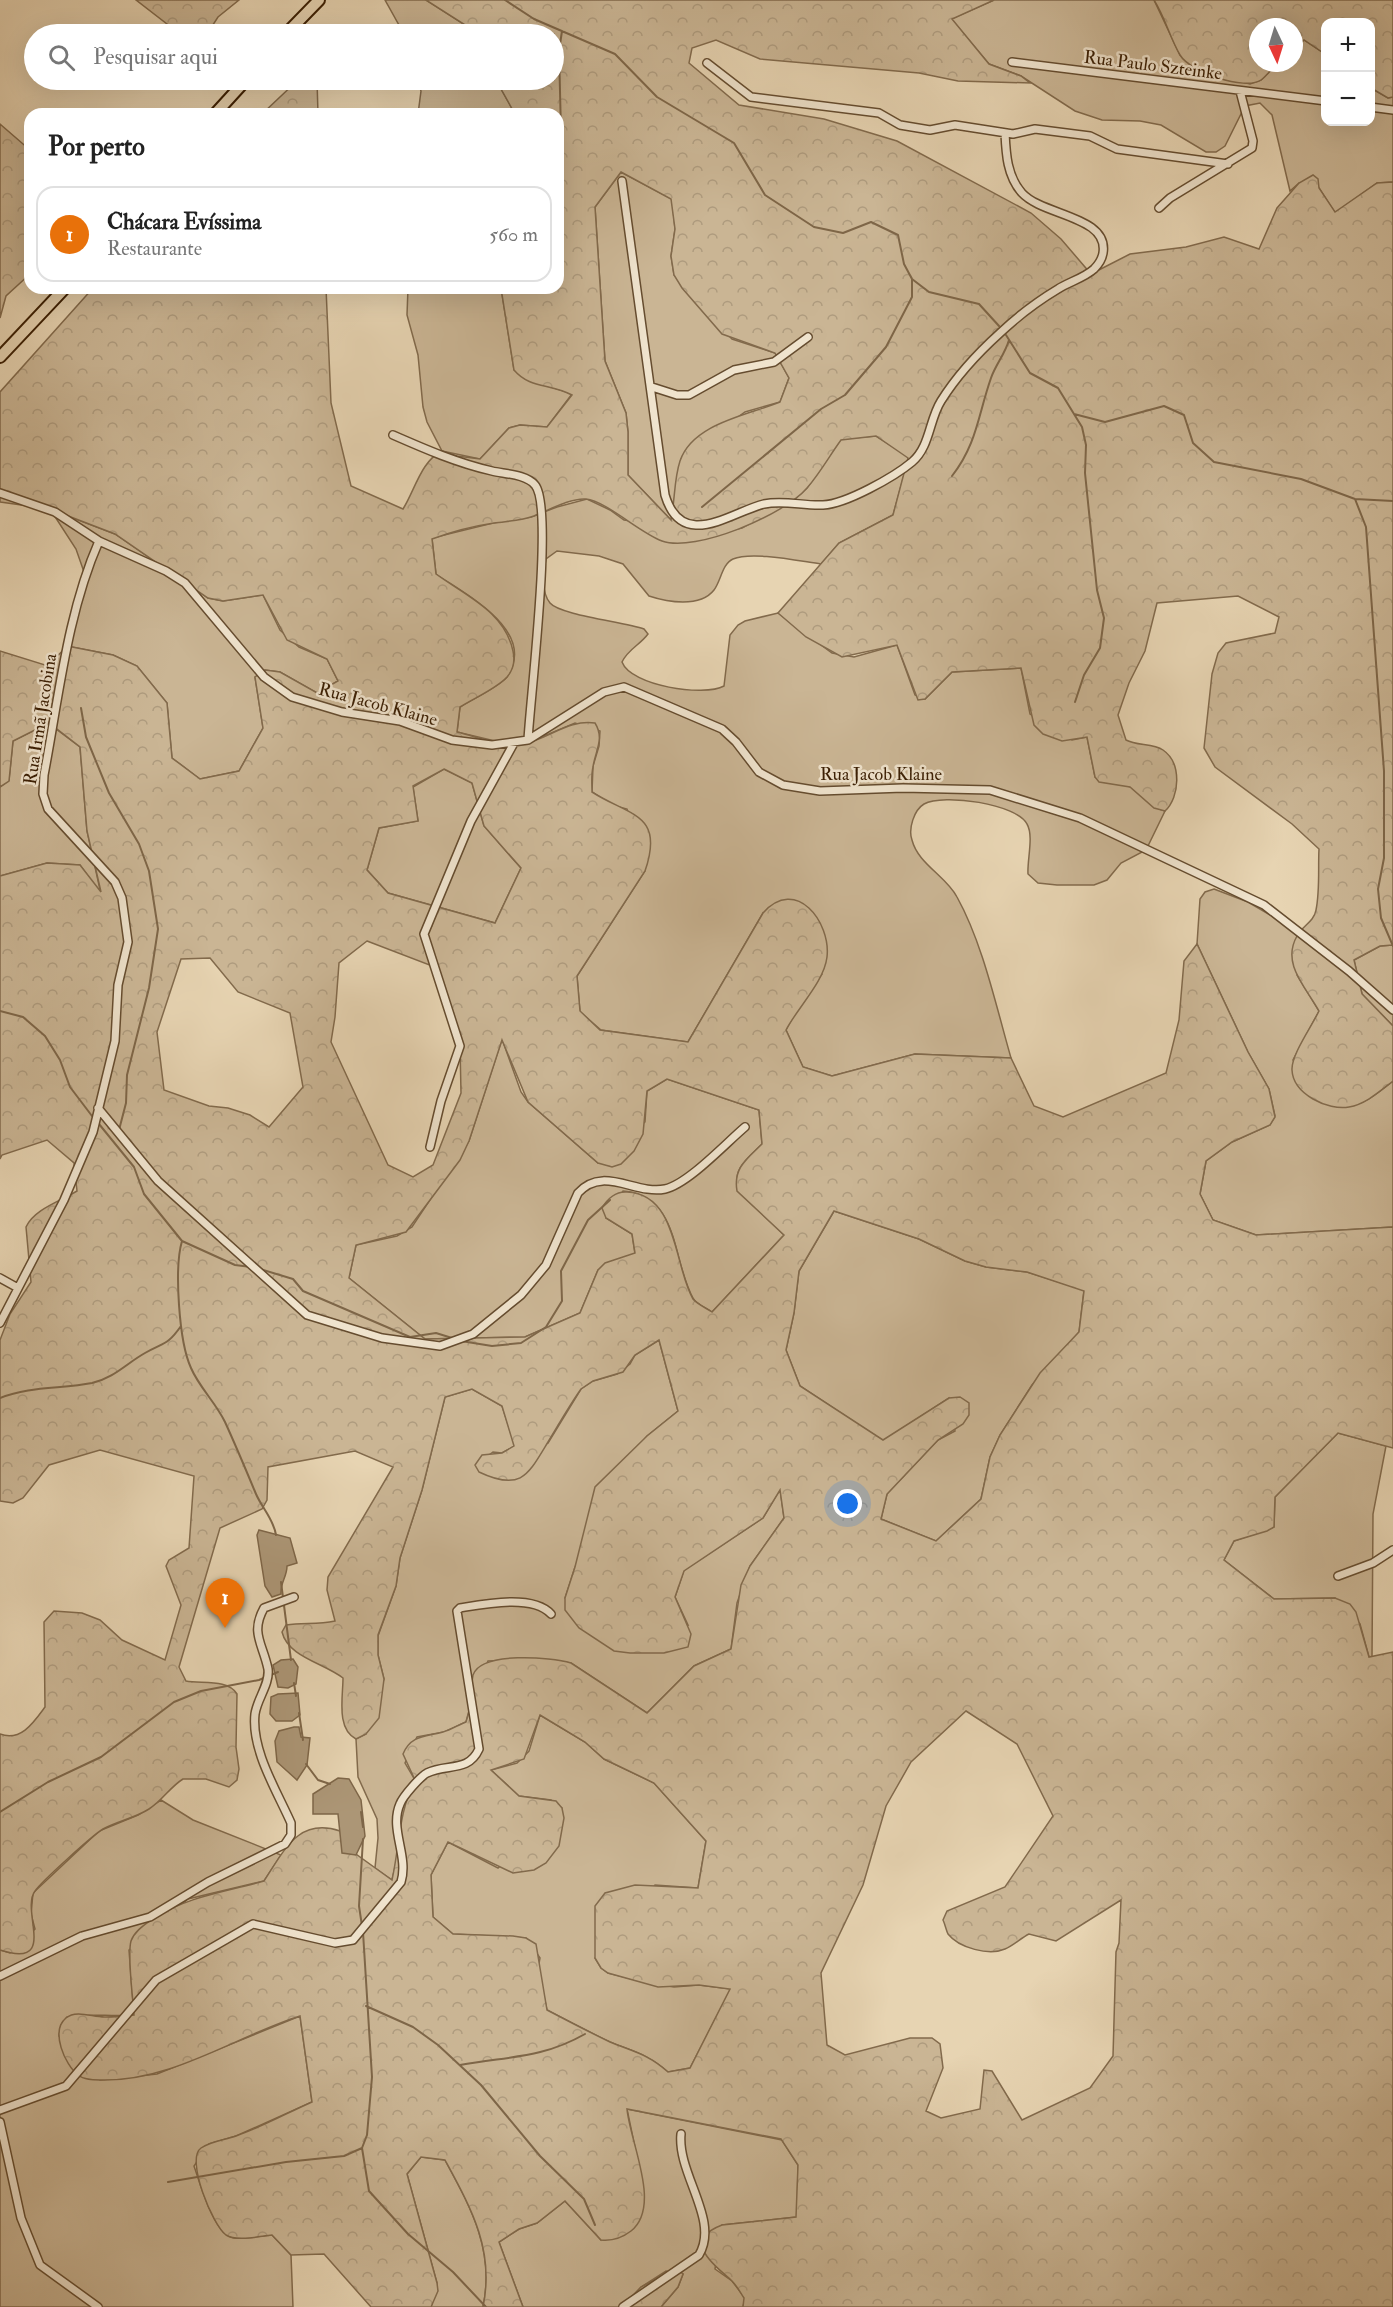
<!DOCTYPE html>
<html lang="pt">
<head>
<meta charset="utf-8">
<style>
	:root { --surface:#fff; --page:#f2f2f2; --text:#222; --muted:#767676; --line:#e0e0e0; --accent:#d93025 }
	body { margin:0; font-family:"IM FELL Double Pica",serif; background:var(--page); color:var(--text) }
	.controls { position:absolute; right:18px; top:18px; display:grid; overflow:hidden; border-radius:12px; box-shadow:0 6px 24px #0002 }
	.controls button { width:54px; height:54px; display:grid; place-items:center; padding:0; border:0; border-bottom:2px solid var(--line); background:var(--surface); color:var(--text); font:30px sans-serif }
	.compass { position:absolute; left:1249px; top:18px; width:54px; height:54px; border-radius:50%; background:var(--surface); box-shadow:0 6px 24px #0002; rotate:176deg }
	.you { position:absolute; left:848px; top:1504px; width:21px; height:21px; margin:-15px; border:4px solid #fff; border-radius:50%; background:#1a73e8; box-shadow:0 0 0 9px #1a73e833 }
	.badge { display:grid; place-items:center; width:39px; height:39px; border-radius:50%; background:var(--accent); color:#fff; font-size:20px; font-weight:700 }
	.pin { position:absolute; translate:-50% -50px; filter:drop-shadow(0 2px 3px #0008) }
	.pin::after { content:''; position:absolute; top:32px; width:21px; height:18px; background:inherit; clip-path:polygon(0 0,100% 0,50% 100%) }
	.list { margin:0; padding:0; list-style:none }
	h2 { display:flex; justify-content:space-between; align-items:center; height:78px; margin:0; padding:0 24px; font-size:26px }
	h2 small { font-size:20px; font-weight:400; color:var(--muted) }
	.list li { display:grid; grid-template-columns:39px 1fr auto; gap:18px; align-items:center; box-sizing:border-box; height:96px; margin:0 12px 12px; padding:0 12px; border:2px solid var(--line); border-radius:18px }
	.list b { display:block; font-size:22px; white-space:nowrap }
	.list p { margin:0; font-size:20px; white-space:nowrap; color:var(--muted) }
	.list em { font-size:20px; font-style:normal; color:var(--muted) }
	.icon { flex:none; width:33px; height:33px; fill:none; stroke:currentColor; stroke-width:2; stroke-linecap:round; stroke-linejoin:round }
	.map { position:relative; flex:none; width:1393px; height:2307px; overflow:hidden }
	.search { position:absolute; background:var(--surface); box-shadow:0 6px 24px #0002; left:24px; top:24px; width:540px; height:66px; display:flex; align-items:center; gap:15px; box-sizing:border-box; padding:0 21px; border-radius:33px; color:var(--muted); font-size:22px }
	.panel { position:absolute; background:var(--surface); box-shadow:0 6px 24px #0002; left:24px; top:108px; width:540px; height:186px; border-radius:18px }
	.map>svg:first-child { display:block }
	.green { fill:#cab594; stroke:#826a4c; stroke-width:1.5 }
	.forest { fill:url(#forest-crowns); stroke:#826a4c; stroke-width:1.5; fill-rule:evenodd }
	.water { fill:#ac9676; stroke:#7e6648; stroke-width:1.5 }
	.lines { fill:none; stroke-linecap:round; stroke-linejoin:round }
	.stream { stroke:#7e6648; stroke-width:2 }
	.minor-casing { stroke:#654c2f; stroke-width:10 }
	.trunk-casing { stroke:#3a1e03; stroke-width:14 }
	.minor { stroke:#efe3cd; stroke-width:7 }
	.trunk { stroke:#e7d4b2; stroke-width:10 }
	.labels { text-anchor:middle; stroke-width:5; stroke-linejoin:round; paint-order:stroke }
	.street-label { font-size:18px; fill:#3a1e03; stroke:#efe3cd }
</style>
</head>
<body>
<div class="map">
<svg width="1393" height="2307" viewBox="0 0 1393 2307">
	<defs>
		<pattern id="forest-crowns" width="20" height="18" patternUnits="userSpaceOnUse" patternTransform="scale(1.5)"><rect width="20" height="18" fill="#cab594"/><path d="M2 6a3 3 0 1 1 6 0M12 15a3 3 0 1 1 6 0" fill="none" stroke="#ae9b7e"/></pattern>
	</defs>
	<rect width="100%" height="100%" fill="#e7d4b2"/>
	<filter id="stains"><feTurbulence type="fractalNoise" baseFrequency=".00333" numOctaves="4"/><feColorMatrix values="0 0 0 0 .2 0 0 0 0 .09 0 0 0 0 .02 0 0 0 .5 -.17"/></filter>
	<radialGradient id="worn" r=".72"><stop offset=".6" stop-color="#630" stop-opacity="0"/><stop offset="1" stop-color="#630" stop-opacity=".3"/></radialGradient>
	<path class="green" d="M385,0H426L470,28L473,34H404Z
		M994,0H1154L1180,55L1202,72L1250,84L1261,80L1278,63H1294V49L1304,40L1325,54L1326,122H1370L1371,88L1388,98L1393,97V182L1377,183L1335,213L1319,188L1299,183L1290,191L1272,115L1260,103L1245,106L1225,146L1216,152H1206L1161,125L1140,121L1102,120L1075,111L1021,76L989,64L951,19Z
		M417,80H496L515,114H418L421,91Z
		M621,172L672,199L675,229L671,256L674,275L732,339L775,353L789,378L780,402L745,412L681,459L671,520L628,475V432L626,413L605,361L595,207Z
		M408,288H501L514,370C534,385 550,385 572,394L547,427L520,425L509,428L480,459L442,451L427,422L423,407L418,355L407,315Z
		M876,436L909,457L893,515L839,543L821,564C799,561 752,551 733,559C722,564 721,581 714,590C700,608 667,602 649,596L623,564L599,556L557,551L546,559C543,572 541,592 550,603C560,615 624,622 644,629L648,634C640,645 628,649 622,662C631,686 704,697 724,686L730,635L738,625L745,621L778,613L832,653L854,657L897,645L915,695L925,699L952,672L1021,668L1030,714L1072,740L1087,737L1095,777C1109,786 1115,782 1128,786C1143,791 1149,807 1165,811L1146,850L1121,863L1107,880L1094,885H1057L1038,883L1028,874C1027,860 1034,836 1027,824C1017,804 943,793 924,804C914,810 908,829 912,840C918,864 946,876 957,897C983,944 996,1006 1011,1058L915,1054L832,1076L803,1067L786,1030L797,1009L822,974L763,913L688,1042L601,1030L580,1012L577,976L645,871L627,809L612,805L592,792L593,766L599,746L600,731L575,723L549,734L512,745L457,732L460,707C471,700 500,686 507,677C538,631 466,595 436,574L432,538L493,523L531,517L557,507L587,499L610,510L624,520L724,532L742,528L795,499L807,488L841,439Z
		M50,509L115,534L208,598L223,601L263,595L280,630L299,647L327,659L338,681L317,693L280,672L265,670L255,677L263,728L239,771L200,779L172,758L167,703L137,666L113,655L67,646L84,572L76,549Z
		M48,723L80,747L87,831L101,894L80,865L47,863L0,876V787L9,780L13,741Z
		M444,769L472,783L484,826L521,868L495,923L388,893L367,870L379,828L418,821L413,787Z
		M1214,889L1248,902L1299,932L1297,975L1319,1011L1293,1060L1319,1101C1354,1112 1365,1103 1393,1081V1227L1256,1235L1213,1220L1200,1194L1206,1161L1232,1142L1270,1125L1275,1116L1269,1089L1248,1052L1197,944L1200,899L1205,892Z
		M1393,945V1026L1362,994L1354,960L1380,946Z
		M502,1039L521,1092L528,1102L598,1163L645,1122L647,1091L667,1079L759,1110L762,1144C747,1159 732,1168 738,1191L784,1235L712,1312C706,1308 696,1304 693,1298C672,1261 680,1196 623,1191L606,1218L632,1234L635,1254L598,1270L580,1313L525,1337L425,1339L349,1278L356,1245L397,1236L412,1227L469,1141Z
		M834,1211L919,1239L965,1261L986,1267L1027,1272L1084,1290L1079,1332L1032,1385L1000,1435L990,1457L981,1499L936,1541L881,1519L887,1494L938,1440L955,1431L949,1398L883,1441L800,1386L786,1350L794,1313L799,1271Z
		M659,1340L678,1411L647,1436L639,1446L575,1567L565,1598L688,1625L675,1597L684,1570L763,1518L780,1489L784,1518L750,1566L737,1603L731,1649L694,1666L647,1713L571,1663L539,1659L488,1661L472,1699L466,1722L444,1732L417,1737L405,1763L415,1780L392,1880L375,1868L378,1838L377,1819L358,1777L356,1739L366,1734L384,1679L378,1655V1636L396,1586L400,1558L422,1490L445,1397L472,1389L502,1406L515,1446L502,1453L493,1452L476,1465L548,1443L581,1389L593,1381L617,1374L630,1364L635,1355Z
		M1338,1433L1386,1446L1373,1514L1372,1657H1369L1360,1624L1335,1598L1274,1599L1224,1560L1234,1541L1274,1527L1275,1497Z
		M540,1715L585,1742L604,1759L654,1783L706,1841L698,1888L655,1885L595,1958L601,1968L608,1973L632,1979L674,1987L699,1985L731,1989L690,2068L668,2072C648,2054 634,2052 610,2042C589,2032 568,2021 547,2010L538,1969L540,1958L526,1938L453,1934L433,1917L431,1875L448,1842L498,1868L562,1808L551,1800L519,1796L491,1770L517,1763L529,1751Z
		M161,1800L193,1820L281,1855L264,1881L188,1899L129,1950L134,2015C111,2017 89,2013 67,2017L61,2025L59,2036L100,2080L157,2074L300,2016L312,2102L236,2136L209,2144L194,2166C200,2183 214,2235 234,2238C246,2239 260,2236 272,2235L291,2255L293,2307H0V1950L10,1953L35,1929L31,1914L33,1893L99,1831L138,1815Z
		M627,2109L782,2140L798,2165L797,2217L722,2225L715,2269L732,2281L745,2298L743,2307H661L678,2287L683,2274L666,2271L641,2287L622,2307H523L499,2242L519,2229L537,2223L565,2201L601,2240L642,2181Z
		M421,2157L445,2160C471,2208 495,2251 483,2307H431L437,2283L407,2174Z"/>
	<path class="forest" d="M136,0H239L218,17L207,34H180Z
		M426,0H994L952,19L989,64L1021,76L1030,83L958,81L919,73L760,59L716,40L692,48L689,63L739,105L824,119L897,141L1031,213L1061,239L1091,274L1130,254L1186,247L1224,237L1259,249L1277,208L1299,183L1313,175L1318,179L1319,188L1335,212L1377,183L1393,182V945L1380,946L1354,960L1362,994L1393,1026V1081C1380,1091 1366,1104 1349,1107C1328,1111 1293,1094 1292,1070C1291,1055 1312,1026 1319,1011C1306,987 1281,964 1297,936C1302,926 1314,922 1316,910C1320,891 1318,868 1319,849L1292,824L1215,767L1204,748L1212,674L1218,653L1226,643L1275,633L1279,617L1238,596L1157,603L1145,651L1129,683L1118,715L1126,740C1137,746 1153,743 1163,750C1182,763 1180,797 1165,811L1154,808L1130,787L1099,782L1095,777L1087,737L1062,741L1043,734L1034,725L1021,668L952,672L925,699L918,700L897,645L842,657L806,637L778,613L839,543L893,515L908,458L876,436L841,440C830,455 820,473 807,488C784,515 695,553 662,541C640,533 606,501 586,499C570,498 549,510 534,516C521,521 508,521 494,523C474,526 451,532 432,539L436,574C466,596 505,612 513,651C515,660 514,669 507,677C496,689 474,698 460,707L457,732C474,736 494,744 511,745C541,746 566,718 595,723C605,739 595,751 593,767C591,775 592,784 592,792C629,816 665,813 645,871L577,976L580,1011L600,1030L688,1042L763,913C796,876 831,922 827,957C824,982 798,1007 786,1030L803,1067L832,1076L915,1054L1011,1058L1034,1106L1063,1117L1166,1073L1179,1020L1184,961L1197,944L1248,1052L1269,1089L1275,1117L1270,1125L1232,1142L1206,1161L1200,1194L1213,1220L1256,1235L1393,1227V1448L1338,1433L1275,1497L1274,1527L1267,1531L1234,1541L1224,1560L1274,1599L1335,1598L1350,1604L1356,1612L1369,1657L1393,1652V2307H743L744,2298C740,2292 736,2284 730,2279C712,2264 682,2240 722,2225L796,2217L798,2165L781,2139L627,2109C630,2143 662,2206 631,2231C622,2238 611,2241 601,2240L565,2201L537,2223L519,2229L499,2242L523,2307H483C495,2250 471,2208 445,2160L421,2157L407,2174L437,2283L438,2291L431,2307H371L324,2254L291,2255L272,2235C260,2236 237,2242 226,2235C213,2226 185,2159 201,2148C211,2141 225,2140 236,2136C262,2127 287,2113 312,2102L300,2016C234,2037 172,2082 100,2080C93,2080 84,2080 78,2075C65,2065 50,2031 66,2018C77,2009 94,2018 106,2017C116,2017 125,2016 134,2015C133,1998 127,1955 131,1941C135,1930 146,1924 154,1918C189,1896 225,1892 264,1881C284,1851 298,1817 340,1831L349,1849L392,1880C400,1844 398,1814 415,1780L403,1754C411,1735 425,1737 443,1732C451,1730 458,1725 466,1722C468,1715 471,1707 472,1699C473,1692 471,1683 473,1675C481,1651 551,1657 571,1663L647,1713L694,1666L731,1649L741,1585L750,1566L784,1518L780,1490L763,1518L684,1571L675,1597L691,1634L688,1647L664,1653H630L614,1651L579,1628L565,1610V1598L575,1567L595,1487L647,1436L678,1411L659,1340L635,1355L623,1372L593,1381L581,1389C569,1406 559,1424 548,1442C528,1475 521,1492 479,1472L475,1465L482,1455L502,1453L514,1446L502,1406L472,1389L445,1397L422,1490L400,1558L396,1586L378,1635V1655L384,1679L379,1718L366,1734L356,1739C336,1729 343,1697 343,1678C324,1663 288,1657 282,1632L286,1625C303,1622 316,1625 335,1621L327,1590L328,1577L393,1467L355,1451L268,1467L267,1500L262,1509L220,1528L179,1667L186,1681C202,1684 228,1679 237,1694L236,1747L239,1769L237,1780L229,1787L206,1779H183C170,1787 163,1800 149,1809C135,1818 118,1821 103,1829C93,1835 42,1881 35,1891C20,1911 59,1969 0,1950V1734C21,1742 34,1722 45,1707L44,1622L54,1611L82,1613L100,1620L122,1640L165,1660L181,1605L166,1566L169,1560L189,1548L194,1476L100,1450L49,1465L23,1498L13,1503L0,1501V1340L10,1314L31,1282L26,1227C34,1209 61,1201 77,1191L74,1163L47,1140L2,1155L0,1159V876L47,863L80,865L101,892L87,831L80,747L49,723L13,741L9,781L0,787V651L48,666L67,646L113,655L137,666L167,703L172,758L200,779L239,771L263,728L255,677L265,670L280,672L317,693L338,681L327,659L287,640L263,595L223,601L208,598L115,534L50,509L0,502V392L93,288H326L331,403L351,486L403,509C415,490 421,461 442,451L457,456L480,459L509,428L520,425L547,427L572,395C550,383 530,389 514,370L501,288H558V114H515L496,80H554V34H473L470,28ZM621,172L671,199L675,229L671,256L674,275L682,288L722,334L775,353L789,378L780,402C749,415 693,423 680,461C674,479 675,500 671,520L628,475V432L626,413L605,361L595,207ZM444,769L472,783L484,826L521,868L495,923L388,893L367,870L379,828L418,821L413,786ZM367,941L435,967L460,1046L461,1093L433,1165L413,1177L388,1165L331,1042L335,1017L339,963ZM210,958L238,992L290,1013L303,1087L269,1127L250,1115L228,1108L209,1106L164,1090L157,1032L181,959ZM502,1040L528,1102L598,1163L612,1167L621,1164L634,1151L643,1134L647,1091L667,1079L759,1110L762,1144C747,1159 733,1168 737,1191L784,1235L712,1312C706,1308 697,1304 693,1299C674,1267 678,1194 627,1192C616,1191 607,1199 602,1208L606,1218L632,1234L635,1253L605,1263L598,1270L580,1313L525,1337L425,1339L349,1278L356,1245L406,1232L460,1160L469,1141ZM834,1211L919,1239L965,1261L986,1267L1027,1272L1084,1291L1079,1332L1040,1373L1000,1435L990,1457L981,1499L936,1541L881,1519L887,1494L938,1440L963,1424L969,1415V1403L960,1397L949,1398L883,1440L800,1386L786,1350L794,1313L799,1271ZM966,1711L1017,1744L1053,1816L1005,1887L947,1911L943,1920C945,1924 946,1930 948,1934C959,1948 989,1956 1005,1949C1013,1946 1021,1938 1029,1934L1056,1941L1121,1900L1119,1943L1116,1952L1113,2056L1090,2088L1022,2120L992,2071L984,2070L980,2109L941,2118L926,2111L943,2068L940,2044L932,2038H910L845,2055L827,2045L821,1973L863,1885L886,1806L911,1762ZM540,1715L585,1742L604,1759L654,1783L706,1841L698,1888L635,1885L605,1893L595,1906V1958L601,1968L608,1973L658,1987L699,1985L730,1989L690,2068L668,2072C648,2054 634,2052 610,2042C589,2032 568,2021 547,2010L536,1944L526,1938L513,1936L453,1934L433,1917L431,1875L448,1842L513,1873L534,1870L546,1863L559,1846L564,1818L562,1808L556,1801L519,1796L491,1770L524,1759Z
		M1154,0H1393V97L1388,98L1371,88L1370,22H1326L1325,54L1304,40L1294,49V27H1258V63H1278C1272,68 1267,76 1261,80C1245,91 1190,72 1180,55C1170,38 1165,17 1154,0Z
		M298,80H317L318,114H262Z
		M0,124L30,150V274L6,296L0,318Z
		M676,2268L683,2274L678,2287L661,2307H622L641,2287Z"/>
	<path class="water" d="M259,1530L290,1538L297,1563L287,1566C287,1577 280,1583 281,1594L272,1597L265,1586L257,1535Z
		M293,1659L298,1667L296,1684L288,1688L278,1687L273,1665L281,1660Z
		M298,1693L300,1715L292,1721H276L270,1714L271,1697L278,1694Z
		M294,1727H299L301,1737L310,1738L307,1765L297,1780L277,1762L275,1741L279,1731Z
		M338,1778L349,1779L361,1800L365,1836L356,1855L342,1853L338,1814H313V1794Z"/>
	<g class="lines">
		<path class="stream" d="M505,0L534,19L615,54L657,97L734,143L765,195L814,227L843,233L871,222L898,235L904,264L912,279L929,292L979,304L999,326
			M558,181L562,172L559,51L562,31
			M1006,335L1030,373L1058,388L1082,427L1086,445L1085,473L1097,590L1104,618L1100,648L1084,675L1075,702
			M1074,414L1105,422L1164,406L1184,415L1193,443L1214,462L1301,479L1355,499L1393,501
			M952,476C977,444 978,415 991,378C996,364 1005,354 1009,340
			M1355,499L1366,527L1384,771V858L1378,889L1381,918L1393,946
			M702,507L821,409L845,395L886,347L912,297V279
			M81,708L86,737L109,793L139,844L149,871L158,929L149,988L127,1075L126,1103L119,1130
			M0,1011L23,1017L45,1036L60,1060L70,1087L92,1116
			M99,1124L134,1167L144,1194L182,1241L235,1265L251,1267
			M182,1241C174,1268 179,1342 191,1368C199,1387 216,1403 225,1422C236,1446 246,1470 256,1494C262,1508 274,1520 276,1535
			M260,1269L293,1279L303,1291L410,1337L436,1333L452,1338
			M461,1341L492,1346L521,1343L546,1327L562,1301L561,1271L588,1220L610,1200
			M0,1398C29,1386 62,1389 92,1383C114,1378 127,1363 145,1353C164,1342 167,1346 181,1326
			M281,1582L291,1660
			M294,1683L296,1696
			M299,1713L303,1740
			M306,1764L318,1780L330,1784
			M0,1812L48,1782L101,1757L174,1702L201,1691L259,1680L278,1672
			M361,1812L363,1827
			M362,1926L359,1906L363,1839
			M363,1932L372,2077L367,2135L362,2148L369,2191L408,2234L453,2272L486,2307
			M366,2006L413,2027L438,2045L481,2085L540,2156L584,2199L595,2225
			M460,2065C508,2056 541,2059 585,2034
			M168,2182L286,2162L344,2156L362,2148"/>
		<g class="minor-casing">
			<path id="minor" d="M1012,62L1326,101
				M707,63L751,97L879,113L900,125L930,130L955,125L1013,134L1035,129L1090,136L1117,149L1228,164
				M1370,107L1393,110
				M622,181L665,495C682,552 731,512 764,504C784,500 803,506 823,505C846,504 894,477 912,462C930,447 929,420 941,401C956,377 979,352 1000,333C1018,316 1038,301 1058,289C1069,282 1084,278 1094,269C1098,265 1102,259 1103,253C1109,216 1043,216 1022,193C1007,176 1006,154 1005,133
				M1159,208L1170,198L1252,148L1253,141L1240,91
				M652,387L677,395H689L734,370L774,362L808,337
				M393,435C425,449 457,463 492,471C504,474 526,474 535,485C554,507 530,700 528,740
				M0,493L55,512L99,541L166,571L185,583L264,677L292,697L342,712L400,721L452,740L492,745L528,740L604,692L624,687L722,729L736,742L759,772L783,785L820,791L903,788L990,790L1080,818L1264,905L1349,971L1393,1010
				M98,1108L158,1181L307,1315L382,1338L440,1346L473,1334L521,1295L546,1265L578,1193C603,1165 635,1195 665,1189C688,1184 726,1143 745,1127
				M430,1147L441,1101L460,1046L424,934L471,821L514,743
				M0,1278L18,1288
				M0,1323L64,1200L93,1132L115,1041L118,985L128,942L122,898L115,882L48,809L43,794L44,775C59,697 67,614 99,541
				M1338,1576L1373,1563L1393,1550
				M0,1976L82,1936L150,1917L208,1882L285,1844L291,1835V1823C277,1791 251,1750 255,1714C257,1699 270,1684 268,1669C263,1644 250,1633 264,1608L294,1597
				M0,2110L66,2086L156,1980L253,1924L335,1943L353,1940L401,1882C409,1856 389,1829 400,1804C403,1796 420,1777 427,1773C447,1763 468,1773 479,1749L457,1611L460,1608C484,1604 533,1594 551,1614
				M0,2122L21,2218L40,2265L98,2307
				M623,2307L699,2255C720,2220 677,2174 681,2134"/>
		</g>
		<g class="trunk-casing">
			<path id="trunk" d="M286,34L319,0
				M215,114L246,80
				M0,357L65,288"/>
		</g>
		<use href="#minor" class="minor"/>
		<use href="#trunk" class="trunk"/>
	</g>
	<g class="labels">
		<g class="street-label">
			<text transform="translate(1153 65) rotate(7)" y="6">Rua Paulo Szteinke</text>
			<text transform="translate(378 704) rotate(15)" y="6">Rua Jacob Klaine</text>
			<text transform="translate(40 719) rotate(-81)" y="6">Rua Irmã Jacobina</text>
			<text x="881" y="780">Rua Jacob Klaine</text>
		</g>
	</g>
	<rect width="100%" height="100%" filter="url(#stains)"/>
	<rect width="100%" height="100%" fill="url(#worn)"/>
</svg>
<div class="controls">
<button>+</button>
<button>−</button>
</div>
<svg class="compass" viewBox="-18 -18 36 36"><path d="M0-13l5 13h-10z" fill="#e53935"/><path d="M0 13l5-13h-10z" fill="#767676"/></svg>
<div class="you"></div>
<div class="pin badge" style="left:225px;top:1628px;background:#e8710a">1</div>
<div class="search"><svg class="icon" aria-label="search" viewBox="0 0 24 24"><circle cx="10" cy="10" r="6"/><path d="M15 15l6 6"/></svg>Pesquisar aqui</div>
<section class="panel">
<h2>Por perto<small></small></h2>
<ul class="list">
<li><span class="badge" style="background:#e8710a">1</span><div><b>Chácara Evíssima</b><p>Restaurante</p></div><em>560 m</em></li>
</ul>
</section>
</div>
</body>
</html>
